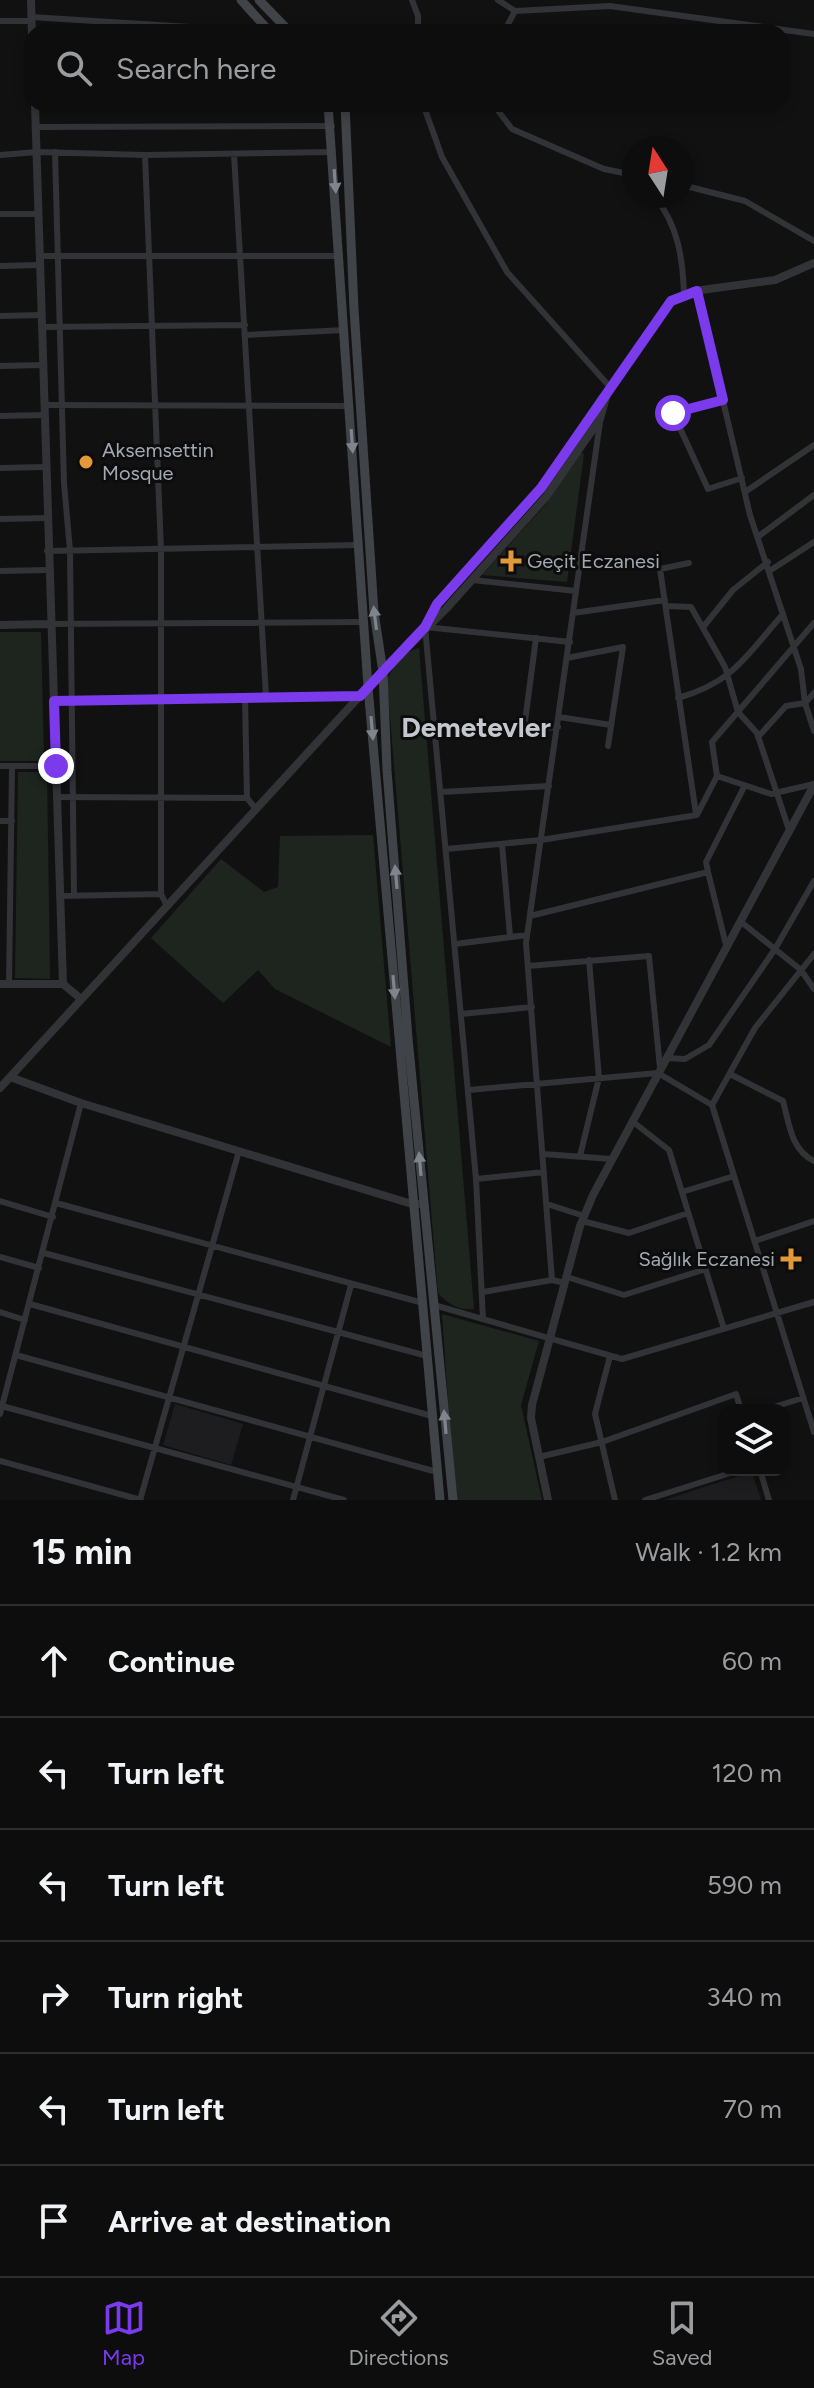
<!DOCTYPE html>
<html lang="en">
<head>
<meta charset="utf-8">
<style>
	:root { --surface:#0d0d0e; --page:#1b1b1c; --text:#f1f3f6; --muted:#9a9c9e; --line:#2d2d2e; --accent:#7c3aed }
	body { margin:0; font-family:Figtree,sans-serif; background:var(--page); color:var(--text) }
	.controls { position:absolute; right:24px; bottom:24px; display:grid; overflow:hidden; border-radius:16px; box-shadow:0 4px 12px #0003 }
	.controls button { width:72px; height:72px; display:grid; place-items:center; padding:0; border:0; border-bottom:2px solid var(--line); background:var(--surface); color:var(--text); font:40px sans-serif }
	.compass { position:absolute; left:622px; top:136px; width:72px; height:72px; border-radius:50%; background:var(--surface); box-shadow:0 4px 12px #0003; rotate:348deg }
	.stop { position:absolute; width:24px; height:24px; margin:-18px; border:6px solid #7c3aed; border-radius:50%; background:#fff }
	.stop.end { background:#7c3aed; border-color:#fff; box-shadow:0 2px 8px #0008 }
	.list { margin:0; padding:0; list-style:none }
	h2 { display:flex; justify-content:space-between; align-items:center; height:104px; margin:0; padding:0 32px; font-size:34px }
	h2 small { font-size:26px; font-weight:400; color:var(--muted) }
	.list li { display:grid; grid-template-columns:52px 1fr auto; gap:24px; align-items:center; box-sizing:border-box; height:112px; padding:0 32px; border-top:2px solid var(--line) }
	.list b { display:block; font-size:30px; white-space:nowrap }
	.list em { font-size:26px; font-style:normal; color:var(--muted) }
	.icon { flex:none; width:44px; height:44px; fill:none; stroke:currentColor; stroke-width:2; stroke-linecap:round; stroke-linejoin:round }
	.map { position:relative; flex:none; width:814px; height:1500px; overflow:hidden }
	.search { position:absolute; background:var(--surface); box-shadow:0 4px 12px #0003; left:24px; right:24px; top:24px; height:88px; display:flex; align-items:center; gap:20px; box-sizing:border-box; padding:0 28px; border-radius:24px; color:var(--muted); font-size:30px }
	.sheet { height:776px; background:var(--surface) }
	nav { display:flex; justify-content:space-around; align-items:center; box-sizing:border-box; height:112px; border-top:2px solid var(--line); background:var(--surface); font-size:22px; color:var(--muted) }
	nav a { display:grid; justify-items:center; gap:4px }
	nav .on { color:var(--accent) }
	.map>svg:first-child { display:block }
	.built { fill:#1d1d1f }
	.green { fill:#1e251e }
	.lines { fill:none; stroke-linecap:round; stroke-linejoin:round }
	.minor { stroke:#323337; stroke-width:6 }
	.tertiary { stroke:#323337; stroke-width:8 }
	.secondary { stroke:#404347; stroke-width:9 }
	.oneway { fill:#80858d }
	.route { stroke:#7c3aed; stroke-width:10 }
	.poi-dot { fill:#e29939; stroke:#0c0c0d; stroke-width:3 }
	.labels { text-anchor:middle; stroke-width:6; stroke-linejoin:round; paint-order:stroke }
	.poi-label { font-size:20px; fill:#a3a9b2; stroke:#0c0c0d; text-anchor:start }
	.district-label { font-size:28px; font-weight:bold; fill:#c4c8ce; stroke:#0c0c0d }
</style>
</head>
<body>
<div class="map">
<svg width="814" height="1500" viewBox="0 0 814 1500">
	<rect width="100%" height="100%" fill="#111112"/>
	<path class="built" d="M175,1404L243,1424L231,1465L163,1445Z
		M752,1472L761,1500H665L698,1489Z"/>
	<path class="green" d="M580,452L584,454L567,582L482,575L546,504Z
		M0,632H41L44,761H0Z
		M419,648L474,1309C459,1311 448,1304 438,1293L387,681C392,666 403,652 419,648Z
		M18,772H47L50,979L15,978Z
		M373,835L391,1047L275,989L258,970L223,1003L151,938L221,859L264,892L278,887L280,836Z
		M442,1314L539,1341L521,1405L542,1500H455Z"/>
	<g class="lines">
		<path class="minor" d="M412,0L418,16V32
			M498,0L515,11L610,6L814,34
			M31,17L254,31L264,26
			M0,21H31
			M504,32L515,11
			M423,104L442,157L507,272L610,387
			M493,104L512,129L604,169L634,175
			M37,127L332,126
			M55,152L64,483L70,551L74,895
			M234,154L266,696
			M0,155L37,152L145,155L332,152
			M145,155L161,550V894L167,906
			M682,185L745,201L814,241
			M654,196C678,224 683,259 684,295
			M0,214H39
			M41,256H340
			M0,266L41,265
			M697,291L750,515L801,669L805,703L814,731
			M0,316L42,315
			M43,327L245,325
			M245,335L345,330
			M0,366L43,365
			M723,400L673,413L708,489L742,478
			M44,405L349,406
			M0,416L45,415
			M0,468L46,467
			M745,492L814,445
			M0,519L47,518
			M759,536L814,495
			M47,551L359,545
			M689,563L660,569L696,814
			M771,570L814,542
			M0,571L48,570
			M472,580L576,591
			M666,606L691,607L725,667L738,712L757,733L789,830
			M573,613L665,600
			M50,624L364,622
			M704,626L733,590L768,562
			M567,658L623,647L608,746
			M245,697L247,798L256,809
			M678,698C734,682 746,656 783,614
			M54,701L360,696
			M559,717L611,725
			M524,729L536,638
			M436,736L558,727
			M758,737L786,706L805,703L814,693
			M0,766H56
			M717,776L712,742L814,623
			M441,792L549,786
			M57,797L247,798
			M0,821H12
			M502,844L510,936
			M446,849L541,840L697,815L717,776L771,794L814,784
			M708,872L706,862L744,787
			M60,896L161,894
			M530,916L708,872L726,945
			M740,921L801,970L814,989
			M455,944L527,935
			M528,966L649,956L660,1068
			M9,984L12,766
			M461,1014L532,1007
			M666,1058L685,1059L709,1045L775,949L814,881
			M730,1074L783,1101C789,1123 791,1150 814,1161
			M469,1090L658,1073L712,1105L814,1432
			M712,1105L755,1028L814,954
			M632,1121L669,1150L724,1329
			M543,1154L612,1159
			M580,1156L599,1078L589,960
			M476,1179L544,1172
			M682,1192L734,1176
			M0,1201L53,1217
			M56,1203L423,1303
			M547,1204L584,1216
			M582,1221L629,1233L688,1213
			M755,1241L814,1221
			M44,1253L427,1356
			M0,1257L39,1268
			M567,1277L624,1295L706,1269
			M552,1280L526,943L600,422
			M483,1292L552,1280L565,1283
			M30,1304L432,1416
			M434,1305L622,1359L814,1302
			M0,1312L25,1320
			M483,1319L476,1179L425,627L570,642
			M16,1355L437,1472
			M610,1356L595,1414L615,1500
			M2,1406L344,1500
			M764,1410L803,1398
			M0,1414L81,1103
			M539,1457L602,1442L736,1394L741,1410
			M0,1461L141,1500
			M760,1470L769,1500
			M140,1500L239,1151
			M293,1500L351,1285
			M645,1500L740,1470"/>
		<path class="tertiary" d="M31,0L32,36
			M35,104L63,984L81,999
			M428,623L437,604L541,488L603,397
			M0,625L50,624
			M0,984H63
			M10,1077L81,1103L412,1204H424
			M0,1088L368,687L446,609L546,497L600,419L608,390L671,301L694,291L775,280L814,263
			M548,1500L531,1418L532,1405L580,1226L593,1195L814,785"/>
		<path class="secondary" d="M241,0L270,32
			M259,0L290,32
			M328,104L368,687L440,1500
			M345,104L354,309L374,612L383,672L387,770L408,1038L453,1500"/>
	</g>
	<defs><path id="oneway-solid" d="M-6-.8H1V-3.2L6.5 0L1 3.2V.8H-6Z" transform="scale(2)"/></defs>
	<g class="oneway">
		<use href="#oneway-solid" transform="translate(335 181) rotate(86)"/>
		<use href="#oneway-solid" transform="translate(352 441) rotate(86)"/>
		<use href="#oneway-solid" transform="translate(375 618) rotate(-97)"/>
		<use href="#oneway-solid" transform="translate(372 728) rotate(85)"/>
		<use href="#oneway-solid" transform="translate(396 877) rotate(-95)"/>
		<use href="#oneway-solid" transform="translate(394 987) rotate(85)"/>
		<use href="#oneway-solid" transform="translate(420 1164) rotate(-95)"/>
		<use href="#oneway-solid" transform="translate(445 1422) rotate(-95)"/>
	</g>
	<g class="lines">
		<path class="route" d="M56,766L54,701L360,696L425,627L437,604L541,488L671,301L697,291L723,400L673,413"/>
	</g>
	<g class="poi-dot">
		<circle cx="86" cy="462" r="8"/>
		<path d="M507 549h8v8h8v8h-8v8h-8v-8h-8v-8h8z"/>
		<path d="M787 1247h8v8h8v8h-8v8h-8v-8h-8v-8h8z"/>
	</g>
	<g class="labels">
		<g class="poi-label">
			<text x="102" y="457">Aksemsettin<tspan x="102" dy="23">Mosque</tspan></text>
			<text x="527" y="568">Geçit Eczanesi</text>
			<text x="775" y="1266" text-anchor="end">Sağlık Eczanesi</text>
		</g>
		<g class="district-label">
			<text x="476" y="737">Demetevler</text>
		</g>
	</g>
</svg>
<div class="controls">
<button><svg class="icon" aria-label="layers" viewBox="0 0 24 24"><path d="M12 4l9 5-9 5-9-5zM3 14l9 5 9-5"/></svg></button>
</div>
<svg class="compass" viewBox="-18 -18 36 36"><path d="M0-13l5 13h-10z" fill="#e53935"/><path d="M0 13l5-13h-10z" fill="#9a9c9e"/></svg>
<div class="stop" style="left:673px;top:413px"></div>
<div class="stop end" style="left:56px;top:766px"></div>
<div class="search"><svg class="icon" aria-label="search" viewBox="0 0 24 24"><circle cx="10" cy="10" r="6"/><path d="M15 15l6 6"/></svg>Search here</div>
</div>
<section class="sheet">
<h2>15 min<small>Walk · 1.2 km</small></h2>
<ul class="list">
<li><svg class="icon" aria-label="ahead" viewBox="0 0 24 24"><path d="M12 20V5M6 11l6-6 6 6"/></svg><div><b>Continue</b></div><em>60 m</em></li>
<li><svg class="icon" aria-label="left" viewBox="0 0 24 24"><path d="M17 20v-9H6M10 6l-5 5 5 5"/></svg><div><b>Turn left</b></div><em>120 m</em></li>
<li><svg class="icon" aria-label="left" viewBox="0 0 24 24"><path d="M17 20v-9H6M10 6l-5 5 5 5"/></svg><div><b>Turn left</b></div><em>590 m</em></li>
<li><svg class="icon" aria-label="right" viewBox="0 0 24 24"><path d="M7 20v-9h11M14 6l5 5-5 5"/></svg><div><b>Turn right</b></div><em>340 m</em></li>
<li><svg class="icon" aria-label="left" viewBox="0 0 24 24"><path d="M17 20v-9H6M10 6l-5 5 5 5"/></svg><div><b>Turn left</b></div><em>70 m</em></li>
<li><svg class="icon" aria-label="arrive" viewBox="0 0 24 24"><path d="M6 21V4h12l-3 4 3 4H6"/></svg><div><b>Arrive at destination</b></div></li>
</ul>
</section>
<nav>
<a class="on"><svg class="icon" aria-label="map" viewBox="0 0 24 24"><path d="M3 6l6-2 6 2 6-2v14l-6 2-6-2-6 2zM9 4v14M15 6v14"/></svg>Map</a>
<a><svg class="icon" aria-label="directions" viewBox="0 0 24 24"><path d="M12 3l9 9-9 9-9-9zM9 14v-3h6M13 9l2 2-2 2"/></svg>Directions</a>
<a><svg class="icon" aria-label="saved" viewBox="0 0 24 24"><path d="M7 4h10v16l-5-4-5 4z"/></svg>Saved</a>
</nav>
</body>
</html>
